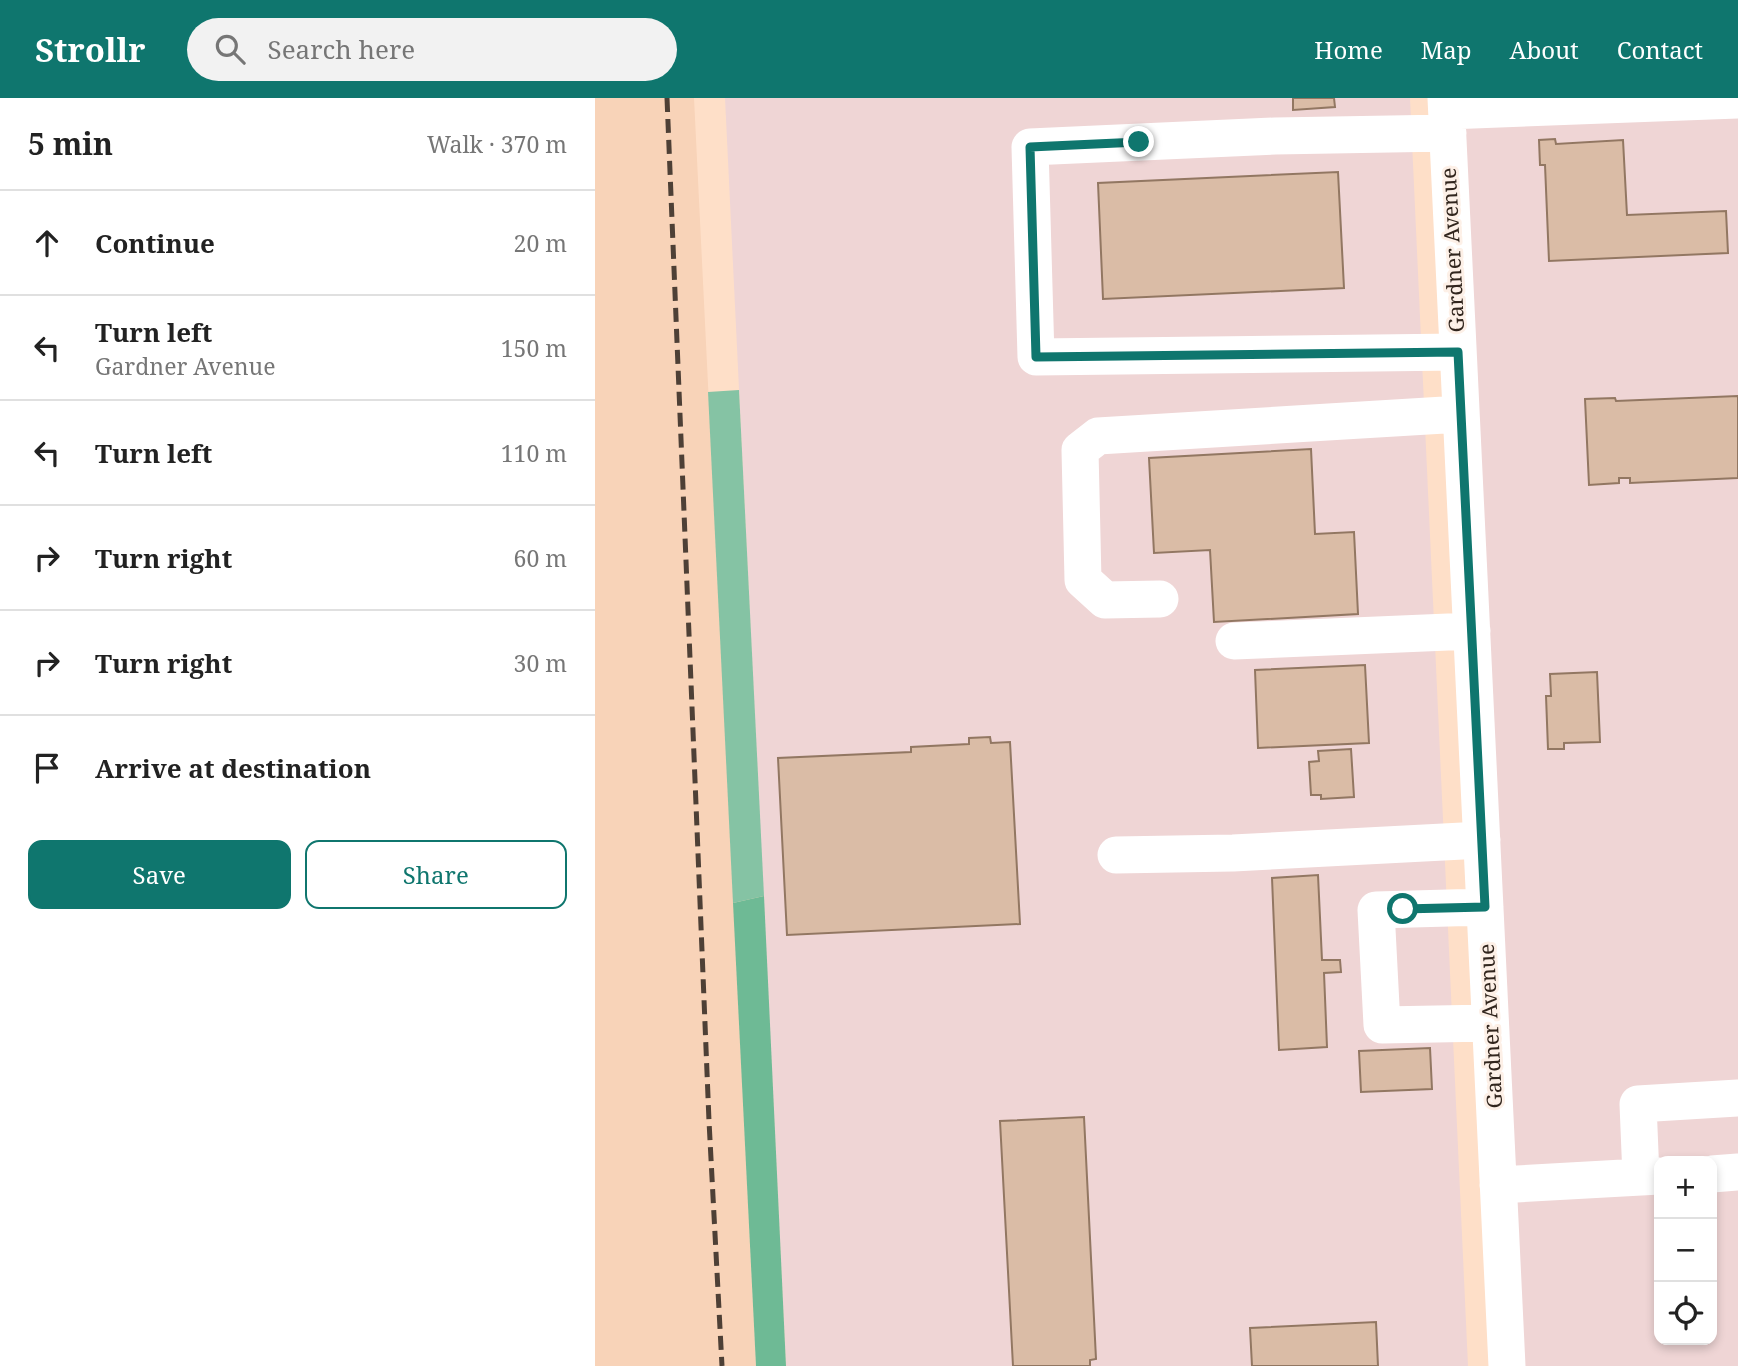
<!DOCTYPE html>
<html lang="en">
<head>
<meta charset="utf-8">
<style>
	:root { --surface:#fff; --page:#f2f2f2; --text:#222; --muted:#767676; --line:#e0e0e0; --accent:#0f766e }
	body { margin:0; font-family:"Noto Serif",serif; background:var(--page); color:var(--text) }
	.controls { position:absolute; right:21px; bottom:21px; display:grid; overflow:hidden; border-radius:14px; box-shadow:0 4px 10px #0003 }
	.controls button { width:63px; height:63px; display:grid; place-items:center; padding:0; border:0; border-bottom:2px solid var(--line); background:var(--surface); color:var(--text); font:35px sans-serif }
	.stop { position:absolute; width:21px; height:21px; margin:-16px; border:5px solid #0f766e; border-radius:50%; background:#fff }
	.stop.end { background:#0f766e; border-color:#fff; box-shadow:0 2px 7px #0008 }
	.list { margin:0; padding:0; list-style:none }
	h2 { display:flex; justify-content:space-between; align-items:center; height:91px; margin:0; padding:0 28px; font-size:30px }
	h2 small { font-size:23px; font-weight:400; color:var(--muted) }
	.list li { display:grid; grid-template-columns:46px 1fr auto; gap:21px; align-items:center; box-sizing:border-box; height:105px; padding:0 28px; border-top:2px solid var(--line) }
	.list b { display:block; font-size:26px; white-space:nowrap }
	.list p { margin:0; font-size:23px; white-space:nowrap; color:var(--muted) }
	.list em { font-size:23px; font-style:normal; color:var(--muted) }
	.actions { display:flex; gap:14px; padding:21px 28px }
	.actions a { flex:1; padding:16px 0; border:2px solid var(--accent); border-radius:14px; text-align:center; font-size:24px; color:var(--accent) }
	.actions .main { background:var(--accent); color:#fff }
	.icon { flex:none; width:38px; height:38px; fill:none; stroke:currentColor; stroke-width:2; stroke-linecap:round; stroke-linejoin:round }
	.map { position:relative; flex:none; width:1143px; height:1268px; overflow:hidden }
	header { display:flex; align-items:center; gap:42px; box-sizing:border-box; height:98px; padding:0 35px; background:var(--accent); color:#fff }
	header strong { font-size:33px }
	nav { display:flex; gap:38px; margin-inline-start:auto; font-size:24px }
	.search { width:490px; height:63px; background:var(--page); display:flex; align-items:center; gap:18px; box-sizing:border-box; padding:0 24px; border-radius:38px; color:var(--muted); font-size:26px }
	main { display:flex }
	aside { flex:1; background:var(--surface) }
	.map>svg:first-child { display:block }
	.built { fill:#f8d3b8 }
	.industrial { fill:#efd5d5; fill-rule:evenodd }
	.green { fill:#85c3a4 }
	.forest { fill:#6eba95 }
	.building { fill:#dabca6; stroke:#927762; stroke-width:2 }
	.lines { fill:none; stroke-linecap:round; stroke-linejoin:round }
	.minor { stroke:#fff; stroke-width:37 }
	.rail { stroke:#4e4036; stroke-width:5; stroke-dasharray:14 7; stroke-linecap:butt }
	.route { stroke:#0f766e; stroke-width:9 }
	.labels { text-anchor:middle; stroke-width:6; stroke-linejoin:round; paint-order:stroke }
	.street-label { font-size:21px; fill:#31251d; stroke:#fdf0e7 }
</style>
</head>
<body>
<header>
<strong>Strollr</strong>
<div class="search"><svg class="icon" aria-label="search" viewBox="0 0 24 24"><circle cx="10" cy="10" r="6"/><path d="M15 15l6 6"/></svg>Search here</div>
<nav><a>Home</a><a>Map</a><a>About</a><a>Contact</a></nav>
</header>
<main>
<aside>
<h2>5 min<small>Walk · 370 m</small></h2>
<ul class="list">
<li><svg class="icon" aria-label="ahead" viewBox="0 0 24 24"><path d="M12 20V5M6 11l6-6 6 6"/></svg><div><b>Continue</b></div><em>20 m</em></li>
<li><svg class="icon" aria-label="left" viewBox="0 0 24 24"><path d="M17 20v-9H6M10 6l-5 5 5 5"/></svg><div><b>Turn left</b><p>Gardner Avenue</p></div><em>150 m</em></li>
<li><svg class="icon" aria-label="left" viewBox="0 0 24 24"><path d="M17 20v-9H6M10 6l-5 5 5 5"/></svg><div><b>Turn left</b></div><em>110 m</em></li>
<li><svg class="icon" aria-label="right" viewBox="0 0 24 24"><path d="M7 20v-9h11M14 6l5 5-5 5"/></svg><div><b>Turn right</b></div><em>60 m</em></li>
<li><svg class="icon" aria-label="right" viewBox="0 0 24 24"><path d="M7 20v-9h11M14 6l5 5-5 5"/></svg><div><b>Turn right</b></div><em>30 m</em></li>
<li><svg class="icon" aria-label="arrive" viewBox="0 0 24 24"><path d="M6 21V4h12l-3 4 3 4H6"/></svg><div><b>Arrive at destination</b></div></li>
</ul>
<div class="actions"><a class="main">Save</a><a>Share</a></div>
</aside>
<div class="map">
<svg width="1143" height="1268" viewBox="0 0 1143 1268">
	<rect width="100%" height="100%" fill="#fedfc8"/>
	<path class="built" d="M0,0H99L161,1268H0Z"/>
	<path class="industrial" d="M130,0H815L873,1268H191Z
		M869,0H1143V1268H926ZM1064,1063H1117V1242H1064Z"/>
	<path class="green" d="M144,292L169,798L138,805L113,294Z"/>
	<path class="forest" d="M169,798L191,1268H161L138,805Z"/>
	<path class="building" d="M698,0H739L740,9L698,12Z
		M960,41L961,46L1028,42L1032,117L1131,113L1133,155L954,163L950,67H945L944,42Z
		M743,74L749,190L508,201L503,85Z
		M1143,298V380L1035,385V380H1024V385L994,387L990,301L1020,300L1021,303Z
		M716,351L720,436L759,434L763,516L619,524L615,452L559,455L554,360Z
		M770,567L774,645L663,650L660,572Z
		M1002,574L1005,644L969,645V651H953L951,598H956L955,576Z
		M395,639L396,645L415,644L425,826L192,837L183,660L316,654V649L374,646V640Z
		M756,651L759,699L726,701V697H716L714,664L724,663L723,653Z
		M723,777L727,862H745L746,874L729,875L732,949L684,952L677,780Z
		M835,950L837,991L766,994L764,953Z
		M489,1019L501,1261L495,1262V1268H418L405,1023Z
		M781,1224L783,1268H657L655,1230Z"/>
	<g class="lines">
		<path class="minor" d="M851,0L912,1268
			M852,13L1143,2
			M853,35L680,38L435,49L441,259L863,254
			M565,501L510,502L488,482L485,352L503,338L866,316
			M639,543L877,533
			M521,757L638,755L887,742
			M890,809L781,812L787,927L895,925
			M1117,1076L1143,1074
			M1046,1079L1043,1006L1143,1000
			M903,1087L1064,1078"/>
		<path class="rail" d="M72,0L114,1023L127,1268"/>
	</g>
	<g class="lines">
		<path class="route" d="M544,44L435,49L441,259L863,254L890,809L808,811"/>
	</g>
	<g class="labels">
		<g class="street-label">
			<text transform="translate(858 152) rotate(-93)" y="7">Gardner Avenue</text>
			<text transform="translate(896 928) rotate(-93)" y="7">Gardner Avenue</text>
		</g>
	</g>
</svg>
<div class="controls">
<button>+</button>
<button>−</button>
<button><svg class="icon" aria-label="locate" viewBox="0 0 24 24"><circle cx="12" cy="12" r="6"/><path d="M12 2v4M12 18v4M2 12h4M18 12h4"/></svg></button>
</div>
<div class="stop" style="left:808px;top:811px"></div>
<div class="stop end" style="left:544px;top:44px"></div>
</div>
</main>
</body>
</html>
